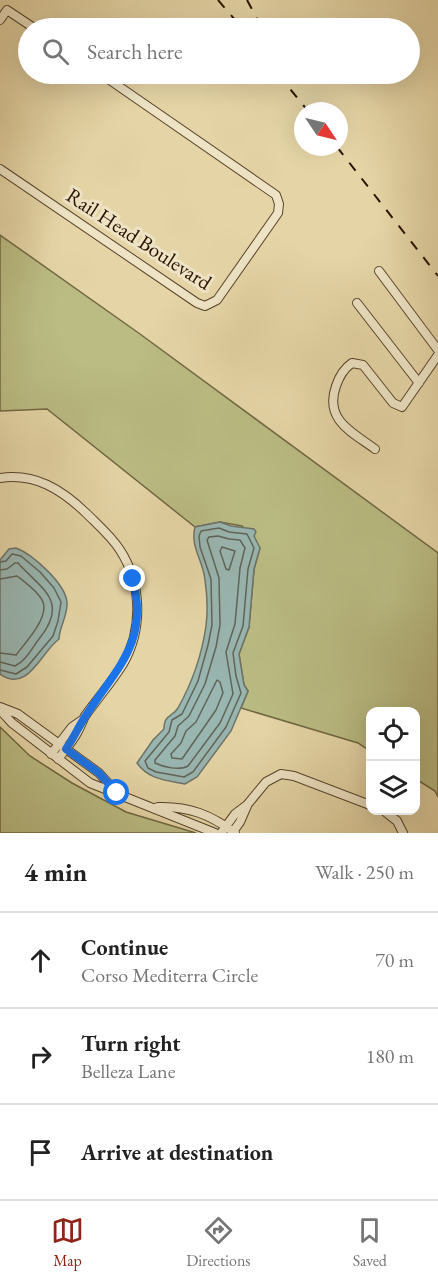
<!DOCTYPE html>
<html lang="en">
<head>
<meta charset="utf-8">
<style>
	:root { --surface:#fff; --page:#f6f6f6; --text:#222; --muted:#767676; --line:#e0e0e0; --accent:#8f2418 }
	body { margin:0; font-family:"EB Garamond",serif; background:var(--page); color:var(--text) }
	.controls { position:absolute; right:18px; bottom:18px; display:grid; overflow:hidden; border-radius:12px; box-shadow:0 6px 24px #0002 }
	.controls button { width:54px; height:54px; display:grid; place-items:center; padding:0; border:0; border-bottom:2px solid var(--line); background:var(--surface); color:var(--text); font:30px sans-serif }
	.compass { position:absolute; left:294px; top:102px; width:54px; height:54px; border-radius:50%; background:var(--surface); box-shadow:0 6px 24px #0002; rotate:125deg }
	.stop { position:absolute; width:18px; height:18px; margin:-14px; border:4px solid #1a73e8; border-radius:50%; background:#fff }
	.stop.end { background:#1a73e8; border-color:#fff; box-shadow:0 2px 6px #0008 }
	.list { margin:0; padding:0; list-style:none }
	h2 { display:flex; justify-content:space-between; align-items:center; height:78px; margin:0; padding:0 24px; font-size:26px }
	h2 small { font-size:20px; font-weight:400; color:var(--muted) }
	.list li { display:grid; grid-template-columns:39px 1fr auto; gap:18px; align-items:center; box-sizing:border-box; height:96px; padding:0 24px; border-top:2px solid var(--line) }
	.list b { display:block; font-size:22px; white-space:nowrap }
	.list p { margin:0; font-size:20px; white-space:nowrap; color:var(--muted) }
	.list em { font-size:20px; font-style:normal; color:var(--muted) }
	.icon { flex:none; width:33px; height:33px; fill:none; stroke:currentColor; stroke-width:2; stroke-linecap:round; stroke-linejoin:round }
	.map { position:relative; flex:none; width:438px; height:833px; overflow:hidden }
	.search { position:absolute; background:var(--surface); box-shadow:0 6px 24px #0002; left:18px; right:18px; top:18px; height:66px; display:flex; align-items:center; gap:15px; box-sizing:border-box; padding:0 21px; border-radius:33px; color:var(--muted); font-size:22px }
	.sheet { height:366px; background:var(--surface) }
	nav { display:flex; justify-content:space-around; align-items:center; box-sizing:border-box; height:84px; border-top:2px solid var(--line); background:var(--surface); font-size:16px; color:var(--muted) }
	nav a { display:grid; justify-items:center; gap:3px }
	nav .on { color:var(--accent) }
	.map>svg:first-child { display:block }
	.green { fill:#babc83; stroke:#716742; stroke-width:1.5 }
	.water { fill:#99b6b1; stroke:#6c746a; stroke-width:1.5 }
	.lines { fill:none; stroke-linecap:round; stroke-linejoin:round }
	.shore { stroke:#606458; stroke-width:1.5 }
	.minor-casing { stroke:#57432a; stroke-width:10 }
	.minor { stroke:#eee4c5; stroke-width:8 }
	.rail { stroke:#281200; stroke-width:2; stroke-dasharray:10 10; stroke-linecap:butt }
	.route { stroke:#1a73e8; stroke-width:8 }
	.labels { text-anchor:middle; stroke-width:6; stroke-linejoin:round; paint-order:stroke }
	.street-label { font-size:21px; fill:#281200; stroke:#eee4c5 }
</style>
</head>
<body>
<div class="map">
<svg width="438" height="833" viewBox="0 0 438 833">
	<rect width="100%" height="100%" fill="#e5d5a6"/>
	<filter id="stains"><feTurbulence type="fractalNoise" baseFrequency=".00333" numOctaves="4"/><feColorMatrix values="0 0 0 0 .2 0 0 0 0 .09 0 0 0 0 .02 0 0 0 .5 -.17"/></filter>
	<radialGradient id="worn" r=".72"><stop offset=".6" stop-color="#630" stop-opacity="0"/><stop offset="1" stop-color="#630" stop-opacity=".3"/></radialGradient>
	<path class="green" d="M0,235L140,334L438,553V797L435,791L416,779V712H370V751L358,743L241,708L248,691L244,685L239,654L249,627L254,569L260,548L242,526L220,522L195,527L47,409L0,411Z
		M0,727L30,756L72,783L126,812L196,833H0Z"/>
	<path class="water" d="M220,522L231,526L254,529L256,532L254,536L260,548L254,569L249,627L239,654L244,685L248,691L231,731L197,777L185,784C166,780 149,780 137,763L153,740L164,729C164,714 172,718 178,708C192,683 202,654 206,626C208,611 207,594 205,580C203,560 190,547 195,527Z
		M16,548C32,554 65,583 67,602C68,616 59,627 59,639C41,652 28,694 0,674V560L9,549Z"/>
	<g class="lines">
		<path class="shore" d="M219,528L229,532L247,534L254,548L248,569L243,626L233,653L236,676L241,693L226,727L193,772L184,777L156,772L148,768L145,761L169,732L172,720L182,714L198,681L208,645L212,625L211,579L200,547L199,536L201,531Z
			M218,536L229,539L240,540L245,548L240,568L235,624L226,652L233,694L220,723L188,766C180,771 163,767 155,763V760L175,736L178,726L189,716L205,684L216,647L220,625L219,578L207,540L209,537Z
			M222,547L235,551L229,570L226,569L220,551Z
			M0,562L6,561L12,554L21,556L40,572L54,588L61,602L58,621L53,636L27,667L16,674L0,670
			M0,570L7,569L15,563H18C41,589 70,601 39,639C32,648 26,661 15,666L0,662
			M0,579L17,576C25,582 39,592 43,602C49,618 25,643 16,655L0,653
			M217,680L220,682L223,693L216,710L182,759L172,758L171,754L181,743L186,731L196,722Z"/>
		<g class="minor-casing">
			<path id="minor" d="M0,20L7,10L34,28
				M0,169L197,303L205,306L217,300L278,213L279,204L276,195L101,74
				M379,271L438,350
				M357,303L419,383
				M375,449C352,432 324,420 336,386C339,377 343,369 352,363L363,365L393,403L402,407L438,355
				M0,478C35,473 61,489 86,513C98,525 111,536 120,550C142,584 143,629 123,664C112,682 97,699 85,716C82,722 80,728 77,733C72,742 65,750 58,759
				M0,707L18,714L99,773L117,793
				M0,710L12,723L90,783L215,833
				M51,754L72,727L82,720
				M158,807C189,806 211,815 235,833
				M383,810L397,821L403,833
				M221,833L235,814L247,805L266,782L281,774L294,776L370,805
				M232,833L240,822L247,806"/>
		</g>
		<use href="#minor" class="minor"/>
		<path class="rail" d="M218,0L242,28
			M247,0L262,28
			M278,74L308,111
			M337,147L438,276"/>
	</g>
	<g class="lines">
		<path class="route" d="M117,793L99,773L66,749C73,739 78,728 85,717C116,668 149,644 133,579"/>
	</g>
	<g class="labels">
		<g class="street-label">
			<text transform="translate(139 239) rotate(33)" y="7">Rail Head Boulevard</text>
		</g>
	</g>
	<rect width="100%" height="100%" filter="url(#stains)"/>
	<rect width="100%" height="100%" fill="url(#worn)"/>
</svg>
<div class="controls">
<button><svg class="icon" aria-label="locate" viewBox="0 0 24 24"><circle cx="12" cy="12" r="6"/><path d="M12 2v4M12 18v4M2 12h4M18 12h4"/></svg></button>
<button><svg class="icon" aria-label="layers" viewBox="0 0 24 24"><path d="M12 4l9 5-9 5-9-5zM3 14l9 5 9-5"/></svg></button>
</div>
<svg class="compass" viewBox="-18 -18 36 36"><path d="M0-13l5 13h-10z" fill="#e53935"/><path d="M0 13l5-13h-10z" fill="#767676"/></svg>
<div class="stop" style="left:117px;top:793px"></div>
<div class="stop end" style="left:133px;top:579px"></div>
<div class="search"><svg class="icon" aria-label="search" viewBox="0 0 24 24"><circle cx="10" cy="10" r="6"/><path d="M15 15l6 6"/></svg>Search here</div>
</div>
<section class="sheet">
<h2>4 min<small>Walk · 250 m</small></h2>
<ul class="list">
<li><svg class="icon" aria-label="ahead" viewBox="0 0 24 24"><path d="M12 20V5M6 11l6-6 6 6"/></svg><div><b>Continue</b><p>Corso Mediterra Circle</p></div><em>70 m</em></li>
<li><svg class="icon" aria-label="right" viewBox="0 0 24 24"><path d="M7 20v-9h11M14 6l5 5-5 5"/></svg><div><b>Turn right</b><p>Belleza Lane</p></div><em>180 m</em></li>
<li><svg class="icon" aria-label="arrive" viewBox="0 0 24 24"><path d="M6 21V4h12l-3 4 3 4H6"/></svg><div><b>Arrive at destination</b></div></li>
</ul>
</section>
<nav>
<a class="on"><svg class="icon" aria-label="map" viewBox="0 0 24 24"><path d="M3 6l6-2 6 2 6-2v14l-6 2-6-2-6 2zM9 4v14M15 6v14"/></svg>Map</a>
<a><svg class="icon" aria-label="directions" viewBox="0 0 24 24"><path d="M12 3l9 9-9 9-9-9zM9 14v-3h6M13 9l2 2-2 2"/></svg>Directions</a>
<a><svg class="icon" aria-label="saved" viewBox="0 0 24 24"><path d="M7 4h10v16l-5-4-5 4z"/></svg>Saved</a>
</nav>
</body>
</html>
